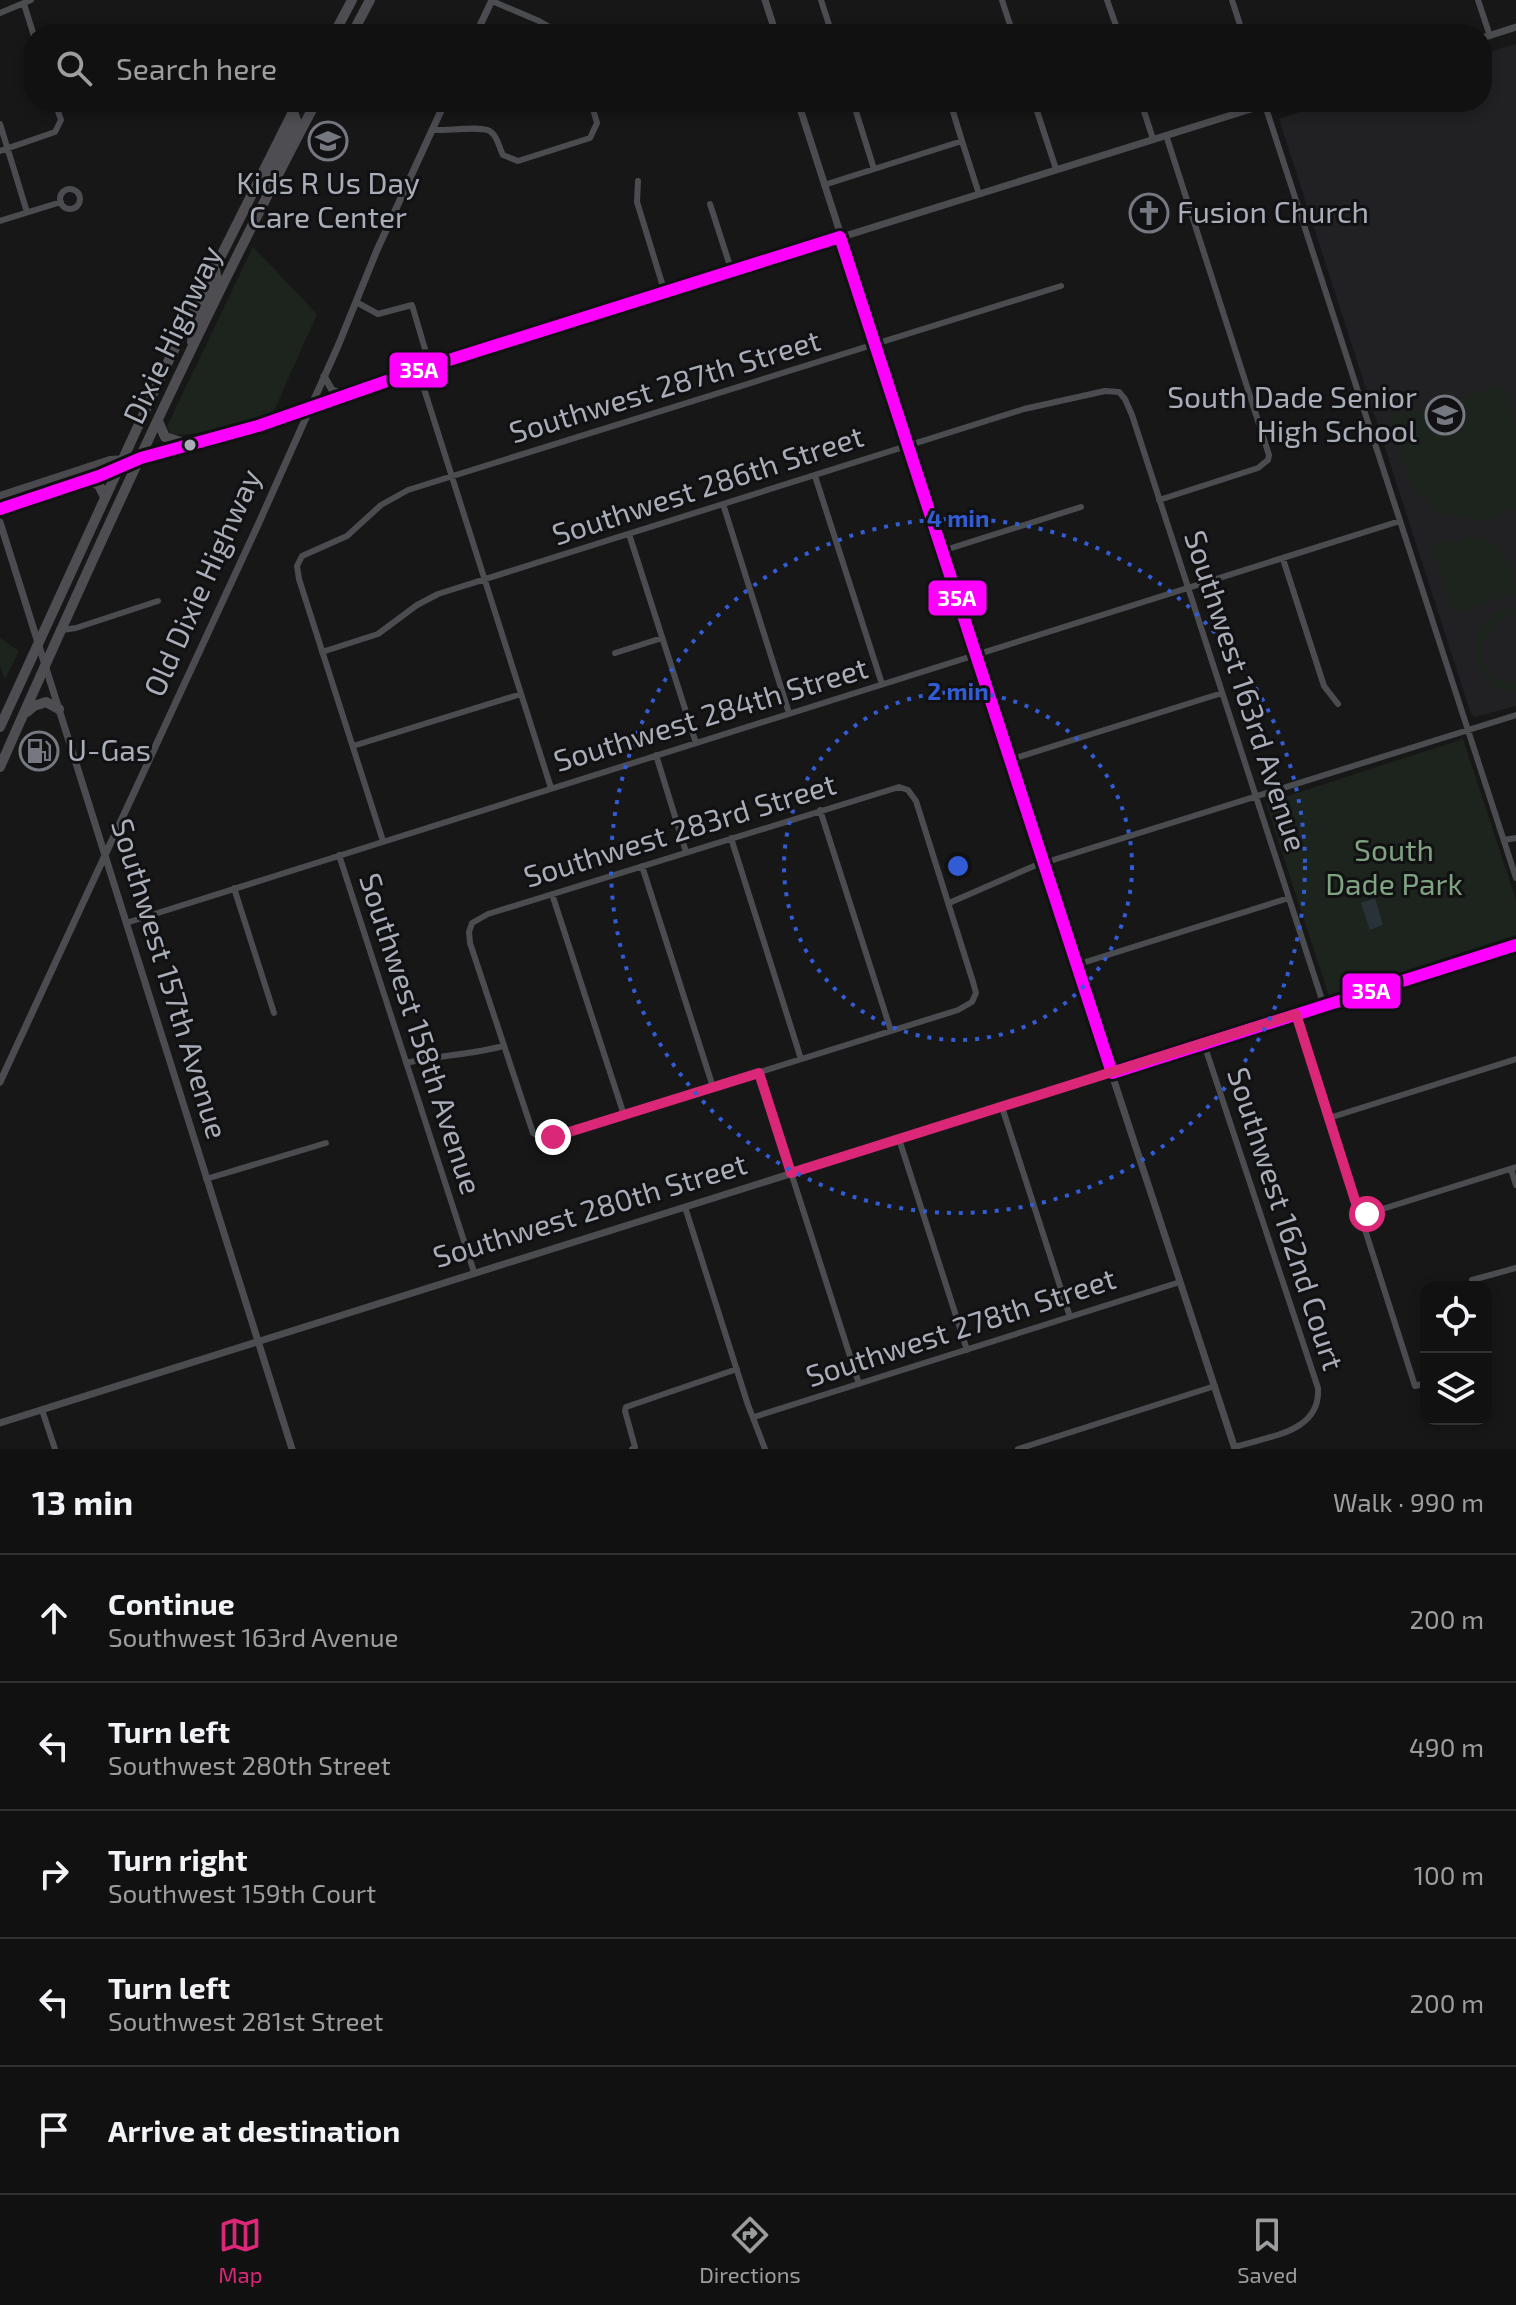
<!DOCTYPE html>
<html lang="en">
<head>
<meta charset="utf-8">
<style>
	:root { --surface:#111; --page:#1a1a1a; --text:#f1f3f6; --muted:#9c9d9f; --line:#303131; --accent:#db2777 }
	body { margin:0; font-family:"Exo 2",sans-serif; background:var(--page); color:var(--text) }
	.controls { position:absolute; right:24px; bottom:24px; display:grid; overflow:hidden; border-radius:16px; box-shadow:0 4px 12px #0003 }
	.controls button { width:72px; height:72px; display:grid; place-items:center; padding:0; border:0; border-bottom:2px solid var(--line); background:var(--surface); color:var(--text); font:40px sans-serif }
	.stop { position:absolute; width:24px; height:24px; margin:-18px; border:6px solid #db2777; border-radius:50%; background:#fff }
	.stop.end { background:#db2777; border-color:#fff; box-shadow:0 2px 8px #0008 }
	.list { margin:0; padding:0; list-style:none }
	h2 { display:flex; justify-content:space-between; align-items:center; height:104px; margin:0; padding:0 32px; font-size:34px }
	h2 small { font-size:26px; font-weight:400; color:var(--muted) }
	.list li { display:grid; grid-template-columns:52px 1fr auto; gap:24px; align-items:center; box-sizing:border-box; height:128px; padding:0 32px; border-top:2px solid var(--line) }
	.list b { display:block; font-size:30px; white-space:nowrap }
	.list p { margin:0; font-size:26px; white-space:nowrap; color:var(--muted) }
	.list em { font-size:26px; font-style:normal; color:var(--muted) }
	.icon { flex:none; width:44px; height:44px; fill:none; stroke:currentColor; stroke-width:2; stroke-linecap:round; stroke-linejoin:round }
	.map { position:relative; flex:none; width:1516px; height:1449px; overflow:hidden }
	.search { position:absolute; background:var(--surface); box-shadow:0 4px 12px #0003; left:24px; right:24px; top:24px; height:88px; display:flex; align-items:center; gap:20px; box-sizing:border-box; padding:0 28px; border-radius:32px; color:var(--muted); font-size:30px }
	.sheet { height:744px; background:var(--surface) }
	nav { display:flex; justify-content:space-around; align-items:center; box-sizing:border-box; height:112px; border-top:2px solid var(--line); background:var(--surface); font-size:22px; color:var(--muted) }
	nav a { display:grid; justify-items:center; gap:4px }
	nav .on { color:var(--accent) }
	.map>svg:first-child { display:block }
	.built { fill:#212123 }
	.green { fill:#1d241e }
	.water { fill:#2a3239 }
	.lines { fill:none; stroke-linecap:round; stroke-linejoin:round }
	.minor { stroke:#4b4c50; stroke-width:6 }
	.tertiary { stroke:#4b4c50; stroke-width:7 }
	.secondary { stroke:#4a4a4e; stroke-width:8 }
	.trunk { stroke:#4e4e52; stroke-width:10 }
	.bus-1-casing { stroke:#111113; stroke-width:18 }
	.bus-1 { stroke:#f0f; stroke-width:12 }
	.route { stroke:#db2777; stroke-width:10 }
	.ring { fill:none; stroke:#325cd3; stroke-width:4; stroke-dasharray:4 8 }
	.bus-dot { fill:#a8adb8; stroke:#111113; stroke-width:3 }
	.labels { text-anchor:middle; stroke-width:6; stroke-linejoin:round; paint-order:stroke }
	.poi-label { font-size:30px; fill:#a8adb8; stroke:#111113; text-anchor:start }
	.street-label { font-size:30px; fill:#a8adb8; stroke:#111113 }
	.park-label { font-size:30px; fill:#7fa381; stroke:#111113 }
	.centre { fill:#325cd3; stroke:#111113; stroke-width:4 }
	.ring-label { font-size:24px; text-anchor:middle; font-weight:bold; fill:#325cd3; stroke:#111113; stroke-width:6; stroke-linejoin:round; paint-order:stroke }
	.line-badge { stroke:#111113; stroke-width:3 }
	.badge-label { font-size:22px; text-anchor:middle; font-weight:bold; fill:#fff }
</style>
</head>
<body>
<div class="map">
<svg width="1516" height="1449" viewBox="0 0 1516 1449">
	<rect width="100%" height="100%" fill="#171717"/>
	<path class="built" d="M1516,44V706L1475,717L1471,714L1279,119L1328,102H1482V54Z"/>
	<path class="green" d="M253,247L317,314L277,404L272,413C245,421 196,438 170,434L167,426Z
		M1499,386L1504,387L1516,424V508L1484,522L1440,513L1411,486L1390,417Z
		M1471,536C1502,541 1516,562 1516,593L1457,612L1452,610L1431,542L1460,541Z
		M1516,606V614C1471,628 1470,680 1516,684L1515,692C1478,688 1458,640 1492,616C1499,611 1508,609 1516,606Z
		M0,638L19,651L5,680L0,666Z
		M1463,739L1516,900V935L1329,996L1266,803Z"/>
	<path class="water" d="M1375,898L1383,925L1370,930L1361,903Z"/>
	<g class="lines">
		<path class="minor" d="M821,0L832,34
			M1002,0L1013,34
			M1107,0L1119,34
			M1232,0L1243,34
			M1478,0L1490,36
			M492,1L539,21L562,34
			M24,4L34,36
			M0,13L31,0
			M853,102L874,169
			M950,102L962,141
			M1034,102L1056,169
			M1141,102L1153,139
			M1264,102L1516,878
			M0,124L27,212
			M433,130C447,131 484,125 491,132C498,137 499,148 503,155L518,161L590,138L597,123L591,102
			M0,151L55,132L61,120L55,102
			M638,181L637,202L665,293
			M824,185L962,141L979,194
			M60 199a10 10 0 1 1 20 0a10 10 0 1 1-20 0Z
			M710,204L732,272
			M0,221L61,202
			M356,302L378,314L412,305L430,366
			M418,370L551,788
			M815,476L882,684
			M1159,500L1258,468L1268,460L1269,455L1166,135
			M723,504L789,713
			M629,534L696,743
			M942,551L1081,507
			M1283,559L1324,686L1338,704
			M62,630L76,628L158,601
			M322,652L378,634L417,605L438,594L1024,409L1105,391L1119,392L1125,399L1132,415L1324,1006
			M615,653L662,638
			M353,746L521,694
			M656,755L686,852
			M1009,760L1222,693
			M899,787L908,790L916,801L973,982L976,993L972,1002L958,1010L553,1137L541,1138L533,1133L470,943L469,932L472,923L488,914Z
			M820,810L891,1031
			M731,838L801,1059
			M1504,840L1516,838
			M383,841L299,579L297,566L302,556L347,536L381,505L408,490L1061,286
			M339,855L474,1272
			M642,866L713,1087
			M234,888L274,1013
			M552,894L624,1115
			M949,903L1034,866L1516,715
			M126,923L1400,521
			M1076,965L1289,898
			M1296,1014L1415,1386L1426,1383
			M1204,1044L1318,1388C1321,1433 1268,1436 1235,1447
			M406,1063C438,1055 471,1055 503,1046
			M759,1073L859,1384
			M1002,1107L1070,1317
			M1329,1118L1516,1059
			M899,1139L967,1350
			M1511,1169L1516,1185
			M206,1179L326,1143
			M685,1207L748,1405L765,1449
			M1360,1216L1516,1167
			M1472,1280L1516,1268
			M42,1410L55,1449
			M754,1417L1180,1282
			M632,1449L635,1447L625,1411L626,1407L737,1369
			M1018,1449L1215,1386"/>
		<path class="tertiary" d="M765,0L776,34
			M476,34L492,0
			M1482,38L1516,27
			M798,102L1076,965L1235,1449
			M324,376L332,390L345,394
			M141,458L258,426L430,366L1273,102
			M0,522L292,1449
			M0,1082L257,527L338,346L377,250L445,102
			M0,1423L1516,945"/>
		<path class="secondary" d="M0,496L110,460L128,459
			M0,509L99,476L141,458"/>
		<path class="trunk" d="M334,34L352,0
			M352,34L370,0
			M269,180L296,120L293,112
			M192,342L195,322L217,279L214,266
			M158,421L165,437L191,445
			M87,480L99,485L105,497
			M27,712L34,706L46,702L59,709
			M0,727L162,374L298,102
			M0,767C99,543 201,319 316,102"/>
		<g class="bus-1-casing">
			<path id="bus-1" d="M840,237L1112,1073
				M0,509L99,476L141,458L258,426L430,366L840,237
				M1112,1073L1516,945"/>
		</g>
		<use href="#bus-1" class="bus-1"/>
	</g>
	<g class="lines">
		<path class="route" d="M553,1137L759,1073L791,1173L1296,1014L1360,1216L1367,1214"/>
	</g>
	<g class="ring">
		<circle cx="958" cy="866" r="174"/>
		<circle cx="958" cy="866" r="347"/>
	</g>
	<defs>
		<g id="school-ring" transform="scale(2)"><circle r="9.5" fill="#111113" stroke="#757880" stroke-width="1.5"/><path d="M0-5L7-2L0 1L-7-2ZM-4 1L0 2.5L4 1V4Q0 6-4 4Z" fill="#757880"/></g>
		<g id="church-ring" transform="scale(2)"><circle r="9.5" fill="#111113" stroke="#757880" stroke-width="1.5"/><path d="M-1.2-6h2.4v3.5h3.3v2.4h-3.3V6h-2.4V-.1h-3.3v-2.4h3.3Z" fill="#757880"/></g>
		<g id="fuel-ring" transform="scale(2)"><circle r="9.5" fill="#111113" stroke="#757880" stroke-width="1.5"/><path d="M-5.5-6h7V0h2V4h1.3V-2.5L3-4.5l.8-.8L6-3V5H2.5V1h-1V6h-7ZM-4.2-4.7v3.2H.2V-4.7Z" fill="#757880"/></g>
	</defs>
	<g fill-rule="evenodd">
		<use href="#school-ring" x="328" y="141"/>
		<use href="#church-ring" x="1149" y="213"/>
		<use href="#school-ring" x="1445" y="415"/>
		<use href="#fuel-ring" x="39" y="751"/>
	</g>
	<circle class="bus-dot" cx="190" cy="445" r="7"/>
	<g class="labels">
		<g class="poi-label">
			<text x="328" y="194" text-anchor="middle">Kids R Us Day<tspan x="328" dy="34">Care Center</tspan></text>
			<text x="1177" y="223">Fusion Church</text>
			<text x="1417" y="408" text-anchor="end">South Dade Senior<tspan x="1417" dy="34">High School</tspan></text>
			<text x="67" y="761">U-Gas</text>
		</g>
		<g class="street-label">
			<text transform="translate(173 335) rotate(-65)" y="10">Dixie Highway</text>
			<text transform="translate(665 387) rotate(-17)" y="10">Southwest 287th Street</text>
			<text transform="translate(708 486) rotate(-18)" y="10">Southwest 286th Street</text>
			<text transform="translate(203 583) rotate(-66)" y="10">Old Dixie Highway</text>
			<text transform="translate(1245 691) rotate(72)" y="10">Southwest 163rd Avenue</text>
			<text transform="translate(711 715) rotate(-17)" y="10">Southwest 284th Street</text>
			<text transform="translate(680 831) rotate(-17)" y="10">Southwest 283rd Street</text>
			<text transform="translate(169 979) rotate(73)" y="10">Southwest 157th Avenue</text>
			<text transform="translate(420 1034) rotate(72)" y="10">Southwest 158th Avenue</text>
			<text transform="translate(590 1211) rotate(-17)" y="10">Southwest 280th Street</text>
			<text transform="translate(1285 1219) rotate(72)" y="10">Southwest 162nd Court</text>
			<text transform="translate(961 1328) rotate(-18)" y="10">Southwest 278th Street</text>
		</g>
		<g class="park-label">
			<text x="1394" y="861">South<tspan x="1394" dy="34">Dade Park</tspan></text>
		</g>
	</g>
	<circle cx="958" cy="866" r="12" class="centre"/>
	<g class="ring-label">
		<text x="958" y="527">4 min</text>
		<text x="958" y="700">2 min</text>
	</g>
	<g class="line-badge">
		<rect x="388" y="351" width="61" height="38" rx="8" fill="#f0f"/>
		<rect x="927" y="579" width="61" height="38" rx="8" fill="#f0f"/>
		<rect x="1341" y="972" width="61" height="38" rx="8" fill="#f0f"/>
	</g>
	<g class="badge-label">
		<text x="419" y="378">35A</text>
		<text x="957" y="606">35A</text>
		<text x="1371" y="999">35A</text>
	</g>
</svg>
<div class="controls">
<button><svg class="icon" aria-label="locate" viewBox="0 0 24 24"><circle cx="12" cy="12" r="6"/><path d="M12 2v4M12 18v4M2 12h4M18 12h4"/></svg></button>
<button><svg class="icon" aria-label="layers" viewBox="0 0 24 24"><path d="M12 4l9 5-9 5-9-5zM3 14l9 5 9-5"/></svg></button>
</div>
<div class="stop" style="left:1367px;top:1214px"></div>
<div class="stop end" style="left:553px;top:1137px"></div>
<div class="search"><svg class="icon" aria-label="search" viewBox="0 0 24 24"><circle cx="10" cy="10" r="6"/><path d="M15 15l6 6"/></svg>Search here</div>
</div>
<section class="sheet">
<h2>13 min<small>Walk · 990 m</small></h2>
<ul class="list">
<li><svg class="icon" aria-label="ahead" viewBox="0 0 24 24"><path d="M12 20V5M6 11l6-6 6 6"/></svg><div><b>Continue</b><p>Southwest 163rd Avenue</p></div><em>200 m</em></li>
<li><svg class="icon" aria-label="left" viewBox="0 0 24 24"><path d="M17 20v-9H6M10 6l-5 5 5 5"/></svg><div><b>Turn left</b><p>Southwest 280th Street</p></div><em>490 m</em></li>
<li><svg class="icon" aria-label="right" viewBox="0 0 24 24"><path d="M7 20v-9h11M14 6l5 5-5 5"/></svg><div><b>Turn right</b><p>Southwest 159th Court</p></div><em>100 m</em></li>
<li><svg class="icon" aria-label="left" viewBox="0 0 24 24"><path d="M17 20v-9H6M10 6l-5 5 5 5"/></svg><div><b>Turn left</b><p>Southwest 281st Street</p></div><em>200 m</em></li>
<li><svg class="icon" aria-label="arrive" viewBox="0 0 24 24"><path d="M6 21V4h12l-3 4 3 4H6"/></svg><div><b>Arrive at destination</b></div></li>
</ul>
</section>
<nav>
<a class="on"><svg class="icon" aria-label="map" viewBox="0 0 24 24"><path d="M3 6l6-2 6 2 6-2v14l-6 2-6-2-6 2zM9 4v14M15 6v14"/></svg>Map</a>
<a><svg class="icon" aria-label="directions" viewBox="0 0 24 24"><path d="M12 3l9 9-9 9-9-9zM9 14v-3h6M13 9l2 2-2 2"/></svg>Directions</a>
<a><svg class="icon" aria-label="saved" viewBox="0 0 24 24"><path d="M7 4h10v16l-5-4-5 4z"/></svg>Saved</a>
</nav>
</body>
</html>
